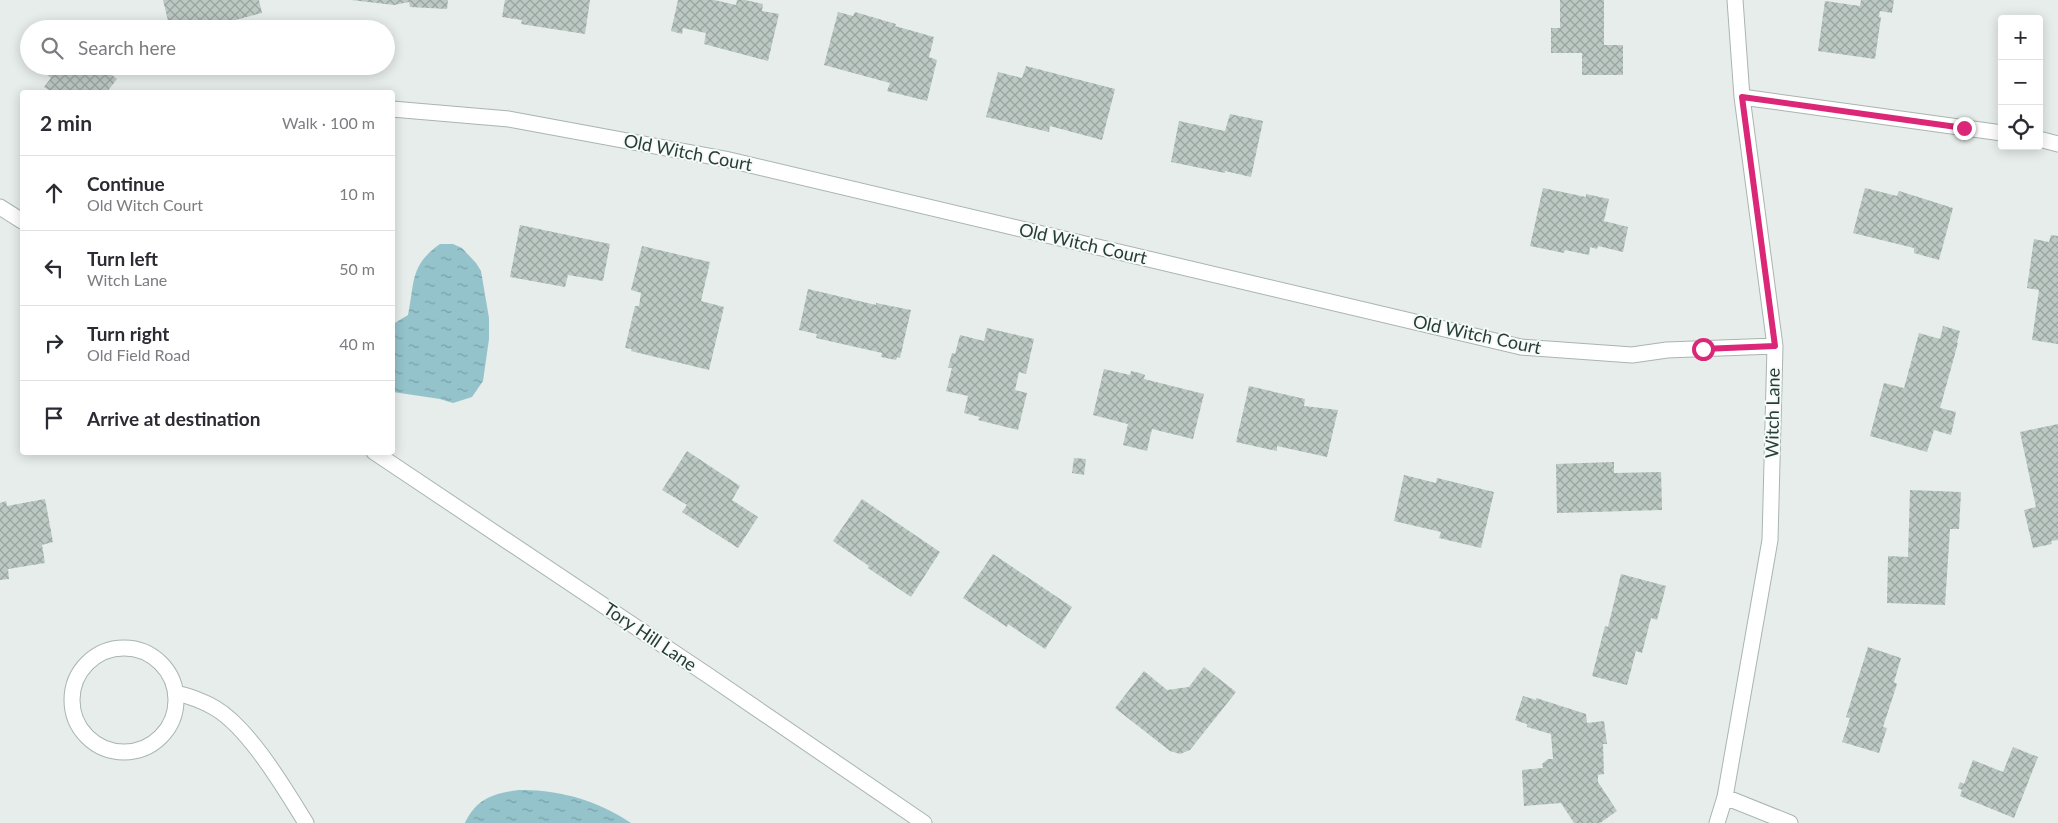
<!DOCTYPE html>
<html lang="en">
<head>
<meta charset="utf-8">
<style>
	:root { --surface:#fff; --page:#f7f7f7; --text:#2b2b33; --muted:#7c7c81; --line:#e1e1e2 }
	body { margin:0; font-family:Lato,sans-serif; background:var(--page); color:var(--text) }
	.controls { position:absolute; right:15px; top:15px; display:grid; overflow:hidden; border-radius:5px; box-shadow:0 2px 12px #0003 }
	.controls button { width:45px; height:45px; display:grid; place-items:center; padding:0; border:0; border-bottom:1px solid var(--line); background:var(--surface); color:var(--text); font:25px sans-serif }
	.stop { position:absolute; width:15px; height:15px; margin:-11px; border:4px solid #db2777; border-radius:50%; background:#fff }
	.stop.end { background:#db2777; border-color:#fff; box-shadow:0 1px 5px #0008 }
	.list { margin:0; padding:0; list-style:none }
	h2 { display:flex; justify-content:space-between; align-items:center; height:65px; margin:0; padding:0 20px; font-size:21px }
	h2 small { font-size:16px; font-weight:400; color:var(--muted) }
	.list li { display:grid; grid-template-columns:32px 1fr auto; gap:15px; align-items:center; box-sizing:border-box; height:75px; padding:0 20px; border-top:1px solid var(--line) }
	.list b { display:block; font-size:19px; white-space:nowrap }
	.list p { margin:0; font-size:16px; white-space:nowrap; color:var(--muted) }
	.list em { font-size:16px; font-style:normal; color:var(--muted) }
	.icon { flex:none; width:28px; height:28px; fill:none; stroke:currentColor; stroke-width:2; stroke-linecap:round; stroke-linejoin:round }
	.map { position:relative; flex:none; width:2058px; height:823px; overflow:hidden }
	.search { position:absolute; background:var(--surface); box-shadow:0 2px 12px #0003; left:20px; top:20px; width:375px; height:55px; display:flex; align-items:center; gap:12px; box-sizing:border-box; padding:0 18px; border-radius:28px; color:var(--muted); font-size:19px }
	.panel { position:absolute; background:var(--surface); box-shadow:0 2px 12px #0003; left:20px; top:90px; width:375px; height:365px; border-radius:5px }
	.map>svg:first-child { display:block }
	.water { fill:url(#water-ripples) }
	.building { fill:url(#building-cross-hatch) }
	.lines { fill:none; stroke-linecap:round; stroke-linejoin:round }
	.minor-casing { stroke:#a9b5b1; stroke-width:17 }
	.minor { stroke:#fff; stroke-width:15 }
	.route { stroke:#db2777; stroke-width:6 }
	.labels { text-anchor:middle; stroke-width:4; stroke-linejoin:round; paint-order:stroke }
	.street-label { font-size:18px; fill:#273d37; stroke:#f6faf8 }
</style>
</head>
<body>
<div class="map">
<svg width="2058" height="823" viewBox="0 0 2058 823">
	<defs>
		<pattern id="water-ripples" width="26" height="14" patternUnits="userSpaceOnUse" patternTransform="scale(1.25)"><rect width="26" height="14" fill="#95c3cb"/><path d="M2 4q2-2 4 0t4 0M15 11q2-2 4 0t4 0" fill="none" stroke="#7aa0a6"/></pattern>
		<pattern id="building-cross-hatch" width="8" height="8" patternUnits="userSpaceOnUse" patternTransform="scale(1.25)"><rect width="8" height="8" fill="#bcc8c3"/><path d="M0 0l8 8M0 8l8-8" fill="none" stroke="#99a49f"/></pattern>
	</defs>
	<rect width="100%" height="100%" fill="#e6edea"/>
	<path class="water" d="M440,244H453L462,248L476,263L481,271L489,318V339L483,381L472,397L453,403L440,399L393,392V324L408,315C415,283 409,266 440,244Z
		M519,790C558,789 599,801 631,823H465C476,799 494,793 519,790Z"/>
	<path class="building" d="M163,0H259L262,13L228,22L229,28L227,29H170Z
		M351,0H448L447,9L410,7L409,2L394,5Z
		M505,0H590L585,34L521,24L522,20L502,17Z
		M678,0H714L736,5L737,0H745L763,4L762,11L779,14L768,61L704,44L706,33L683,28L682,34L671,31Z
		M1560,0H1604V45H1623V75H1582V53H1551V28H1560Z
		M1861,0H1894L1892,13L1880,11L1879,17H1881L1875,59L1818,51L1825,1L1860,6Z
		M838,12L853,16L855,12L896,24L895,26L934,37L929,57L937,60L927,101L887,91L890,83L824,65Z
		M36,66H101L117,79L107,92H52L44,87L51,78Z
		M1026,66L1115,89L1102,140L1050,126L1049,132L986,117L998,72L1022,78Z
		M1230,114L1263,121L1251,177L1225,171V173L1171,162L1179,121L1225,131Z
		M1543,188L1586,197V194L1609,199L1604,221L1628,227L1623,252L1598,246L1597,249L1590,247L1589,255L1565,250L1564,253L1530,246Z
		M1865,188L1897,196L1899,191L1953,208L1939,260L1914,253V248L1853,233Z
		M520,225L610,244L603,281L568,275L565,287L510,277Z
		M2051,235L2058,236V344L2032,340L2039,290L2027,288L2034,239L2049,242Z
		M642,246L710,262L701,301L724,307L709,370L631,351L632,349L625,348L635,306H639L641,293L631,290Z
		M808,289L876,305V303L911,310L900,358L897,357L896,360L881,357L882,353L816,338L817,334L799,330Z
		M1943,326L1960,331L1957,343H1958L1940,408L1956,412L1951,435L1934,430L1927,452L1870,436L1884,383L1904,388L1919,333L1940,339Z
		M987,328L1034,339L1026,374L1019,372L1015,390L1027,393L1018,430L978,420L980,417L964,413L968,396L946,391L952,368H948L952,353L955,354L960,335L984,341Z
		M1104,369L1130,375L1131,371L1140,373L1145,375L1144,379L1204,394L1193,439L1152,429L1147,451L1123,445L1128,424L1093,415Z
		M1249,386L1305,399L1304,406L1338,410L1327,457L1277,446V451L1236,442Z
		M2058,424V540L2051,541L2052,544L2033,548L2024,510L2036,507L2020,432Z
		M687,451L740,486L732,500L758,517L738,548L682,512L687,505L662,490Z
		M1074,458L1086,459L1084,475L1072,473Z
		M1614,462V473L1661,472L1662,510L1557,513L1556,464Z
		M1404,475L1436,483L1437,478L1494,492L1481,548L1439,538L1441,532L1394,521Z
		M1910,490L1961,492L1959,529H1950L1945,605L1887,603L1888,556L1908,557Z
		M45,499L53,542L42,545L45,563L8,569L9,579L0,580V503L6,501L7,506Z
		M862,499L940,552L911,597L868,568L869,566L833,541Z
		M993,554L1072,607L1045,649L1008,624L1007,627L963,598Z
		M1621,574L1666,586L1657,620L1651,618L1642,653L1636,651L1627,685L1592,676L1605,626L1608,627Z
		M1868,647L1901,658L1894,682L1897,684L1883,727L1887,728L1879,753L1842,742L1850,718L1846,717Z
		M1204,667L1236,692L1190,750L1180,754L1170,751L1115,708L1144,671L1167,690L1189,687Z
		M1523,696L1536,700V698L1586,714L1587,723L1604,721L1607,744H1603L1604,774L1598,775V782L1617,811L1600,823H1574L1561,803L1524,806L1522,770L1543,768L1542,764L1548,759H1553L1551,734L1527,727V724L1515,720Z
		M2013,747L2038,757L2014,818L1960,796L1962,790L1958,788L1960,782L1964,784L1973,760L2003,772Z"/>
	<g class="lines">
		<g class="minor-casing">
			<path id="minor" d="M1742,97L2002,133
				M392,109L509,119L725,159L1521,347L1632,355L1667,350L1775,346
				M2039,139L2058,144
				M0,207L22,221
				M374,452L709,676L924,823
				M72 700a52 52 0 1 1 104 0a52 52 0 1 1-104 0Z
				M176,693C189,696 203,701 215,708C249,728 285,789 306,823
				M1725,797L1790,823
				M1717,823L1725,797L1770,540L1775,346L1742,97L1735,0"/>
		</g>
		<use href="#minor" class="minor"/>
	</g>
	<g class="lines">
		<path class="route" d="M1703,349L1775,346L1742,97L1964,128"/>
	</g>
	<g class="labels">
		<g class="street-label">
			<text transform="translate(688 153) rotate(11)" y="6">Old Witch Court</text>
			<text transform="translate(1083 244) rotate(13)" y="6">Old Witch Court</text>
			<text transform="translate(1477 335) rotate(12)" y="6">Old Witch Court</text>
			<text transform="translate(1773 413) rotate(-89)" y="6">Witch Lane</text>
			<text transform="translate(650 637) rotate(34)" y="6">Tory Hill Lane</text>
		</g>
	</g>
</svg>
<div class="controls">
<button>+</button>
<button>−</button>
<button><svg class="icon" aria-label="locate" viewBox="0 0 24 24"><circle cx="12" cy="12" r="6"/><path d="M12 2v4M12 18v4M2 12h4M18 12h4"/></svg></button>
</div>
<div class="stop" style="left:1703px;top:349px"></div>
<div class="stop end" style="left:1964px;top:128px"></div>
<div class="search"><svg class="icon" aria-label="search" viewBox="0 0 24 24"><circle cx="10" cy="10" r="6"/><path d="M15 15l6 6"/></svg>Search here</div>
<section class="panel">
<h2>2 min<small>Walk · 100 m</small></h2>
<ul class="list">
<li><svg class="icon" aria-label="ahead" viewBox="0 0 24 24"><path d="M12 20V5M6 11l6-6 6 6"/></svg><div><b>Continue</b><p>Old Witch Court</p></div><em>10 m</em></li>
<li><svg class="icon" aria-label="left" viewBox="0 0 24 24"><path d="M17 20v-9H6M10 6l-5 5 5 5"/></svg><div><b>Turn left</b><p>Witch Lane</p></div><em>50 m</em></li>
<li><svg class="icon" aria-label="right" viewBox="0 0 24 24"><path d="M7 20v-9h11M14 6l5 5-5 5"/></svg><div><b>Turn right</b><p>Old Field Road</p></div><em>40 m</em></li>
<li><svg class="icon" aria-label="arrive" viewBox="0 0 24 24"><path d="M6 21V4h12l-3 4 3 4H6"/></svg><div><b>Arrive at destination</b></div></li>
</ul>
</section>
</div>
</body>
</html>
